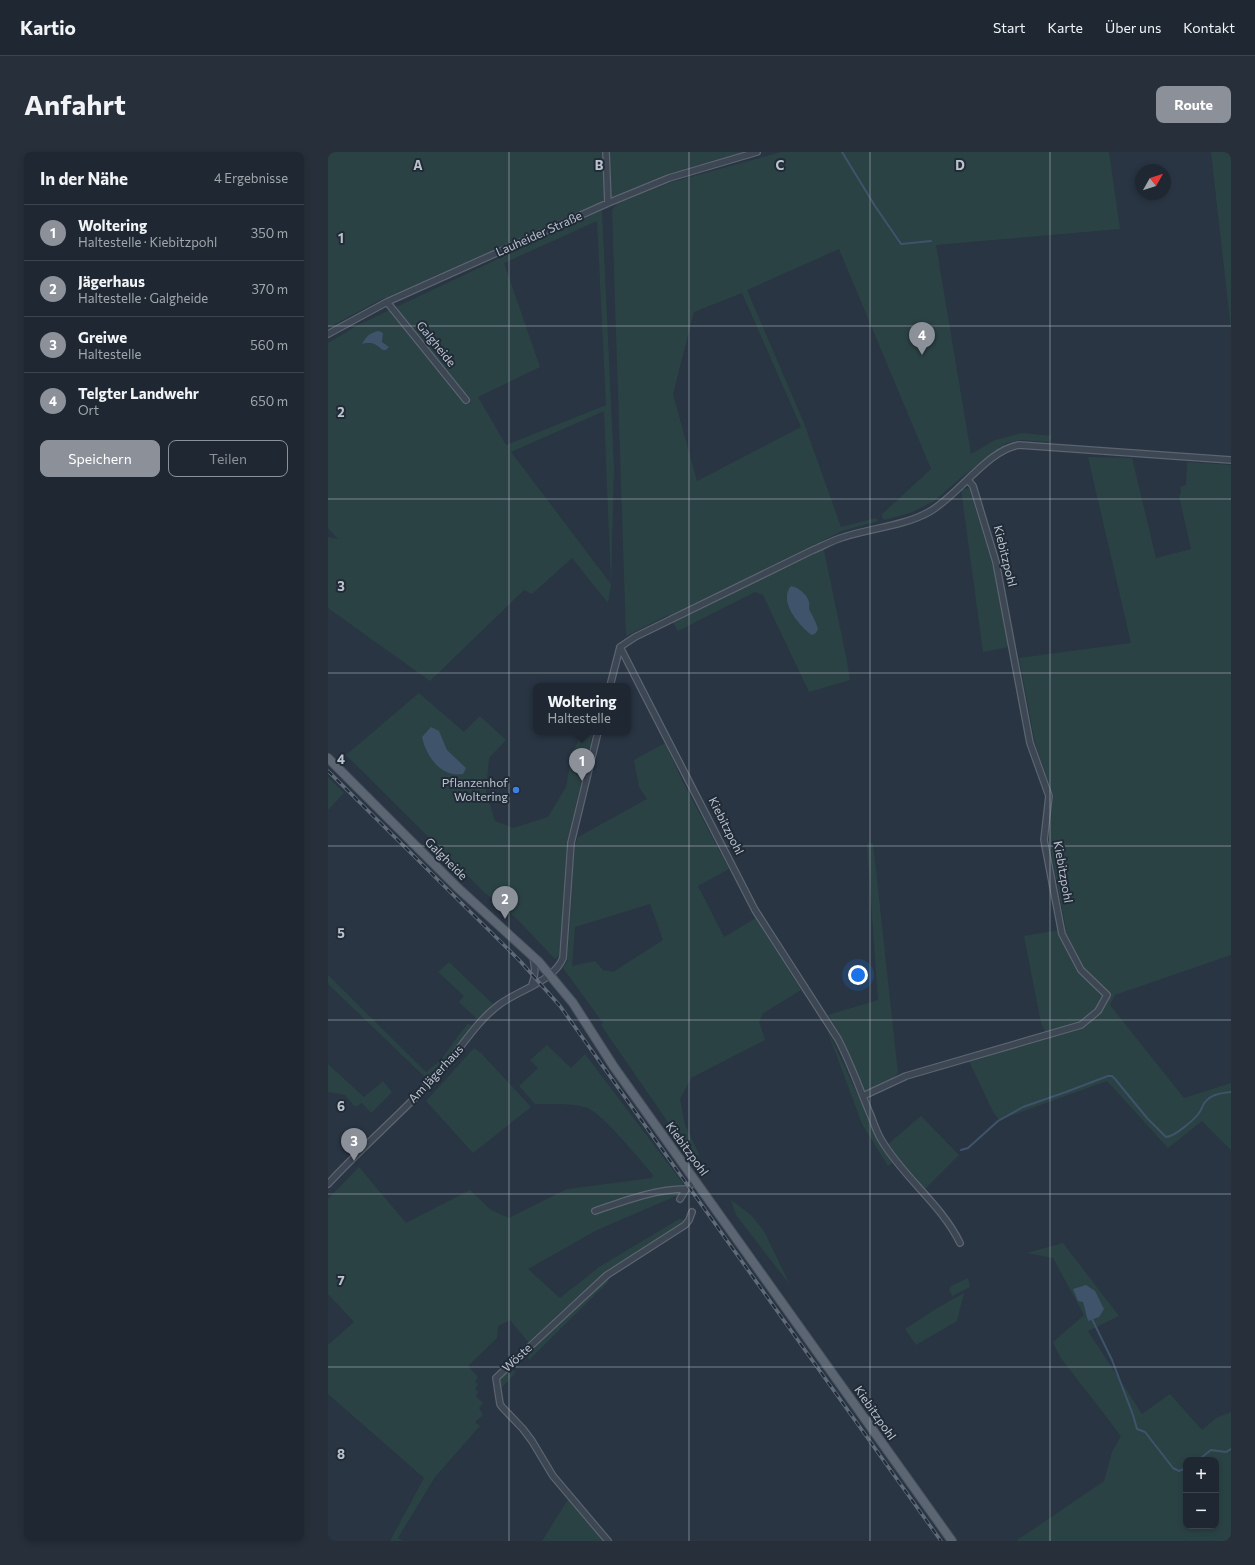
<!DOCTYPE html>
<html lang="de">
<head>
<meta charset="utf-8">
<style>
	:root { --surface:#1f2832; --page:#27303a; --text:#f1f3f6; --muted:#a1a6ac; --line:#3c444d; --accent:#8c9099 }
	body { margin:0; font-family:Commissioner,sans-serif; background:var(--page); color:var(--text) }
	.controls { position:absolute; right:12px; bottom:12px; display:grid; overflow:hidden; border-radius:8px; box-shadow:0 2px 6px #0003 }
	.controls button { width:36px; height:36px; display:grid; place-items:center; padding:0; border:0; border-bottom:1px solid var(--line); background:var(--surface); color:var(--text); font:20px sans-serif }
	.compass { position:absolute; left:807px; top:12px; width:36px; height:36px; border-radius:50%; background:var(--surface); box-shadow:0 2px 6px #0003; rotate:51deg }
	.you { position:absolute; left:530px; top:823px; width:14px; height:14px; margin:-10px; border:3px solid #fff; border-radius:50%; background:#1a73e8; box-shadow:0 0 0 6px #1a73e833 }
	.badge { display:grid; place-items:center; width:26px; height:26px; border-radius:50%; background:var(--accent); color:#fff; font-size:13px; font-weight:700 }
	.pin { position:absolute; translate:-50% -33px; filter:drop-shadow(0 1px 2px #0008) }
	.pin::after { content:''; position:absolute; top:21px; width:14px; height:12px; background:inherit; clip-path:polygon(0 0,100% 0,50% 100%) }
	.popup { position:absolute; left:205px; top:531px; width:98px; height:52px; box-sizing:border-box; display:grid; place-content:center; border-radius:8px; background:var(--surface); filter:drop-shadow(0 1px 3px #0005); font-size:13px; white-space:nowrap; color:var(--muted) }
	.popup b { font-size:15px; color:var(--text) }
	.popup::after { content:''; position:absolute; left:50%; top:100%; margin-left:-8px; border:8px solid transparent; border-top-color:var(--surface) }
	.list { margin:0; padding:0; list-style:none }
	h2 { display:flex; justify-content:space-between; align-items:center; height:52px; margin:0; padding:0 16px; font-size:17px }
	h2 small { font-size:13px; font-weight:400; color:var(--muted) }
	.list li { display:grid; grid-template-columns:26px 1fr auto; gap:12px; align-items:center; box-sizing:border-box; height:56px; padding:0 16px; border-top:1px solid var(--line) }
	.list b { display:block; font-size:15px; white-space:nowrap }
	.list p { margin:0; font-size:13px; white-space:nowrap; color:var(--muted) }
	.list em { font-size:13px; font-style:normal; color:var(--muted) }
	.actions { display:flex; gap:8px; padding:12px 16px }
	.actions a { flex:1; padding:9px 0; border:1px solid var(--accent); border-radius:8px; text-align:center; font-size:14px; color:var(--accent) }
	.actions .main { background:var(--accent); color:#fff }
	.map { position:relative; flex:none; width:903px; height:1389px; overflow:hidden; border-radius:8px }
	header { display:flex; align-items:center; gap:24px; box-sizing:border-box; height:56px; padding:0 20px; background:var(--surface); border-bottom:1px solid var(--line) }
	header strong { font-size:19px }
	nav { display:flex; gap:22px; margin-inline-start:auto; font-size:14px }
	.intro { display:flex; align-items:center; justify-content:space-between; box-sizing:border-box; height:96px; padding:0 24px }
	h1 { margin:0; font-size:28px }
	.button { padding:10px 18px; border-radius:8px; background:var(--accent); color:#fff; font-size:14px; font-weight:700 }
	main { display:flex; gap:24px; padding:0 24px }
	aside { flex:1; background:var(--surface); border-radius:8px; box-shadow:0 2px 6px #0003 }
	.map>svg:first-child { display:block }
	.green { fill:#2b4244; fill-rule:evenodd }
	.water { fill:#3f536b }
	.lines { fill:none; stroke-linecap:round; stroke-linejoin:round }
	.stream { stroke:#3f536b; stroke-width:2 }
	.minor-casing { stroke:#5b6470; stroke-width:8 }
	.primary-casing { stroke:#49525f; stroke-width:10 }
	.minor { stroke:#3d4653; stroke-width:5.5 }
	.primary { stroke:#5b6672; stroke-width:8 }
	.rail-casing { stroke:#5f6b79; stroke-width:3.5 }
	.rail { stroke:#212b38; stroke-width:2; stroke-dasharray:6; stroke-linecap:butt }
	.grid { fill:none; stroke:#bac2cc; stroke-width:1; stroke-opacity:0.55 }
	.shop-dot { fill:#3f7fe0; stroke:#212b38; stroke-width:1.5 }
	.labels { text-anchor:middle; stroke-width:4; stroke-linejoin:round; paint-order:stroke }
	.street-label { font-size:12px; fill:#bac2cc; stroke:#212b38 }
	.poi-label { font-size:12px; fill:#bac2cc; stroke:#212b38; text-anchor:end }
	.grid-label { font-size:13px; text-anchor:middle; font-weight:bold; fill:#bac2cc; stroke:#212b38; stroke-width:4; stroke-linejoin:round; paint-order:stroke }
</style>
</head>
<body>
<header>
<strong>Kartio</strong>
<nav><a>Start</a><a>Karte</a><a>Über uns</a><a>Kontakt</a></nav>
</header>
<div class="intro"><h1>Anfahrt</h1><a class="button">Route</a></div>
<main>
<aside>
<h2>In der Nähe<small>4 Ergebnisse</small></h2>
<ul class="list">
<li><span class="badge">1</span><div><b>Woltering</b><p>Haltestelle · Kiebitzpohl</p></div><em>350 m</em></li>
<li><span class="badge">2</span><div><b>Jägerhaus</b><p>Haltestelle · Galgheide</p></div><em>370 m</em></li>
<li><span class="badge">3</span><div><b>Greiwe</b><p>Haltestelle</p></div><em>560 m</em></li>
<li><span class="badge">4</span><div><b>Telgter Landwehr</b><p>Ort</p></div><em>650 m</em></li>
</ul>
<div class="actions"><a class="main">Speichern</a><a>Teilen</a></div>
</aside>
<div class="map">
<svg width="903" height="1389" viewBox="0 0 903 1389">
	<rect width="100%" height="100%" fill="#293543"/>
	<path class="green" d="M0,0H275L278,48L48,150L0,176Z
		M280,0H416L340,22L281,46Z
		M453,0H781L792,77L608,93L643,302L667,288L694,281L724,284L721,290L692,288L678,291L635,324L606,349L582,361L556,368L553,363L603,317L511,97L419,138L476,271L513,375L548,366L550,369L514,379L494,389L518,504L522,528L481,540L435,443L427,440L350,479L340,463L298,484L284,58L290,51L344,30ZM414,141L473,275L369,329L345,242L366,160Z
		M883,0H903V178Z
		M274,58L286,316L283,433L280,451L244,406L204,442L196,438L102,529L0,456V385L10,387L0,376V191L32,172ZM269,69L278,253L178,293L150,245L212,215L176,111ZM47,180L57,193L52,196L49,192L44,191L34,192L37,186ZM276,259L283,432L183,300Z
		M760,305L804,306L828,406L863,397L851,344L853,341L852,335L858,333L859,310L903,313V803L787,843L782,853L856,946L903,931V998L874,969L840,996L779,929L671,968L665,960L641,909L720,886L713,871L696,784L738,777L721,690L725,644L707,591L691,506L803,491Z
		M641,336L665,415L681,495L655,500L633,337Z
		M91,541L136,580L152,564L178,588L161,606L158,640L167,669L185,676L220,665L238,635L244,602L254,580H265L239,690L231,804L227,807L189,767L157,741L18,603Z
		M337,591L354,628L401,717L370,734L396,785L428,766L473,838L434,862L433,866L431,869L437,888L363,926L352,947L357,973L371,1002L366,1008L273,873L275,871L235,816L239,810L247,693L250,685L319,647L311,635L306,608ZM322,752L335,788L285,820L275,818L267,809L244,814L247,775Z
		M0,625L16,641L0,658Z
		M545,691L570,921L563,928L540,939L534,937C525,911 515,886 500,863L550,848L539,692Z
		M121,810L165,852L150,868L131,850L136,844L110,820Z
		M0,823L98,920L113,908L132,881L140,872L145,873L119,907L99,927L0,832Z
		M498,875L542,969L566,1010L560,1014L534,972Z
		M219,893L243,916L257,902L357,1034L356,1037L348,1044L269,1078L200,1117L232,1146L271,1115L351,1067L356,1068L351,1075L278,1121L234,1159L201,1191L182,1168L170,1174L169,1186L140,1214L150,1225L147,1230L150,1232L147,1237L150,1240L148,1244L155,1251L151,1256L155,1263L147,1270L152,1274L107,1325L70,1386L75,1389H62L96,1326L0,1242V1193L26,1170L0,1142V1047L31,1015L78,1071L142,1038L163,1058L181,1066L239,1037L324,1026L325,1023C312,1008 273,959 257,955C242,951 223,952 207,952L191,934L210,916L202,908Z
		M146,896L153,901L203,955L145,1001L98,949Z
		M0,912L36,945L55,929L64,940L43,961L34,951L27,955L17,943L0,940Z
		M593,964L631,1003L595,1039L559,993Z
		M403,1048L423,1063L436,1079L462,1133L408,1063Z
		M735,1091L791,1164L760,1179L814,1262L842,1242L874,1278L888,1266L903,1260V1389H688L776,1329L784,1300L793,1284L732,1205L725,1190L756,1163L725,1106L699,1101ZM755,1150L771,1165L760,1168ZM858,1308H888V1374H858Z
		M281,1124L280,1130L201,1208L198,1201Z
		M640,1126L642,1135L624,1144L621,1138L623,1134Z
		M636,1141L629,1169L588,1193L577,1177L611,1155Z
		M181,1216L188,1220L172,1238L171,1225Z
		M241,1346L276,1389H214Z"/>
	<path class="water" d="M51,179L55,181L54,190L61,195L58,198H55C45,191 46,190 34,192C37,185 43,180 51,179Z
		M463,434C470,435 479,442 481,450C482,453 480,456 482,459C485,465 488,470 490,477L488,481L484,483C471,474 450,449 463,434Z
		M103,575L111,579L119,598L138,616L135,622C113,626 98,604 94,585Z
		M758,1133L767,1139L776,1157L771,1165L760,1169L755,1150L750,1149L745,1137Z"/>
	<g class="lines">
		<path class="stream" d="M514,0L547,54L573,92L603,89
			M633,998L640,996L670,969L695,955L738,940L780,924H784L787,927L819,966L838,985C846,985 866,968 871,961C874,957 875,951 879,948C885,942 895,941 903,940
			M764,1167L784,1208L805,1263L809,1277L817,1280L845,1316L851,1319L858,1316
			M870,1308L883,1298L898,1300L903,1297"/>
		<g class="minor-casing">
			<path id="minor" d="M278,0L280,51
				M59,150L138,248
				M0,182L59,150L280,51L341,26L429,0
				M292,495L427,758L510,887C523,912 532,938 543,964C546,972 549,981 554,989C576,1026 613,1052 632,1091
				M282,534L292,495L307,485L485,398C495,394 505,388 516,385C543,376 576,374 601,360C630,344 659,298 691,293L903,308
				M204,833C208,823 207,815 205,805
				M535,944L578,924L753,873L770,859L779,843L753,818L734,782L716,688L721,644L702,591L668,410L645,334L640,328
				M0,1032C35,994 75,960 110,922C131,900 147,870 172,852C191,838 226,829 235,806L243,691L270,580
				M352,1047L358,1037L367,1029
				M267,1059C296,1049 327,1037 358,1037
				M280,1389L225,1324L204,1289L195,1277L174,1255L172,1252L168,1226L279,1123L357,1073L361,1068L364,1060"/>
		</g>
		<g class="primary-casing">
			<path id="primary" d="M0,606L130,736L211,810L245,851L286,915L624,1389"/>
		</g>
		<use href="#minor" class="minor"/>
		<use href="#primary" class="primary"/>
		<g class="rail-casing">
			<path id="rail" d="M0,619L192,809L232,854L613,1389"/>
		</g>
		<use href="#rail" class="rail"/>
	</g>
	<path class="grid" d="M181,0V1389M361,0V1389M542,0V1389M722,0V1389M0,174H903M0,347H903M0,521H903M0,694H903M0,868H903M0,1042H903M0,1215H903"/>
	<circle class="shop-dot" cx="188" cy="638" r="4"/>
	<g class="labels">
		<g class="street-label">
			<text transform="translate(211 82) rotate(-24)" y="4">Lauheider Straße</text>
			<text transform="translate(108 192) rotate(51)" y="4">Galgheide</text>
			<text transform="translate(677 404) rotate(76)" y="4">Kiebitzpohl</text>
			<text transform="translate(398 674) rotate(63)" y="4">Kiebitzpohl</text>
			<text transform="translate(118 707) rotate(45)" y="4">Galgheide</text>
			<text transform="translate(735 720) rotate(80)" y="4">Kiebitzpohl</text>
			<text transform="translate(108 922) rotate(-47)" y="4">Am Jägerhaus</text>
			<text transform="translate(359 997) rotate(54)" y="4">Kiebitzpohl</text>
			<text transform="translate(189 1206) rotate(-43)" y="4">Wöste</text>
			<text transform="translate(547 1261) rotate(55)" y="4">Kiebitzpohl</text>
		</g>
		<g class="poi-label">
			<text x="180" y="635">Pflanzenhof<tspan x="180" dy="14">Woltering</tspan></text>
		</g>
	</g>
	<g class="grid-label">
		<text x="90" y="18">A</text>
		<text x="271" y="18">B</text>
		<text x="452" y="18">C</text>
		<text x="632" y="18">D</text>
		<text x="13" y="91">1</text>
		<text x="13" y="265">2</text>
		<text x="13" y="439">3</text>
		<text x="13" y="612">4</text>
		<text x="13" y="786">5</text>
		<text x="13" y="959">6</text>
		<text x="13" y="1133">7</text>
		<text x="13" y="1307">8</text>
	</g>
</svg>
<div class="controls">
<button>+</button>
<button>−</button>
</div>
<svg class="compass" viewBox="-18 -18 36 36"><path d="M0-13l5 13h-10z" fill="#e53935"/><path d="M0 13l5-13h-10z" fill="#a1a6ac"/></svg>
<div class="you"></div>
<div class="pin badge" style="left:254px;top:629px">1</div>
<div class="popup"><b>Woltering</b>Haltestelle</div>
<div class="pin badge" style="left:177px;top:767px">2</div>
<div class="pin badge" style="left:26px;top:1009px">3</div>
<div class="pin badge" style="left:594px;top:203px">4</div>
</div>
</main>
</body>
</html>
